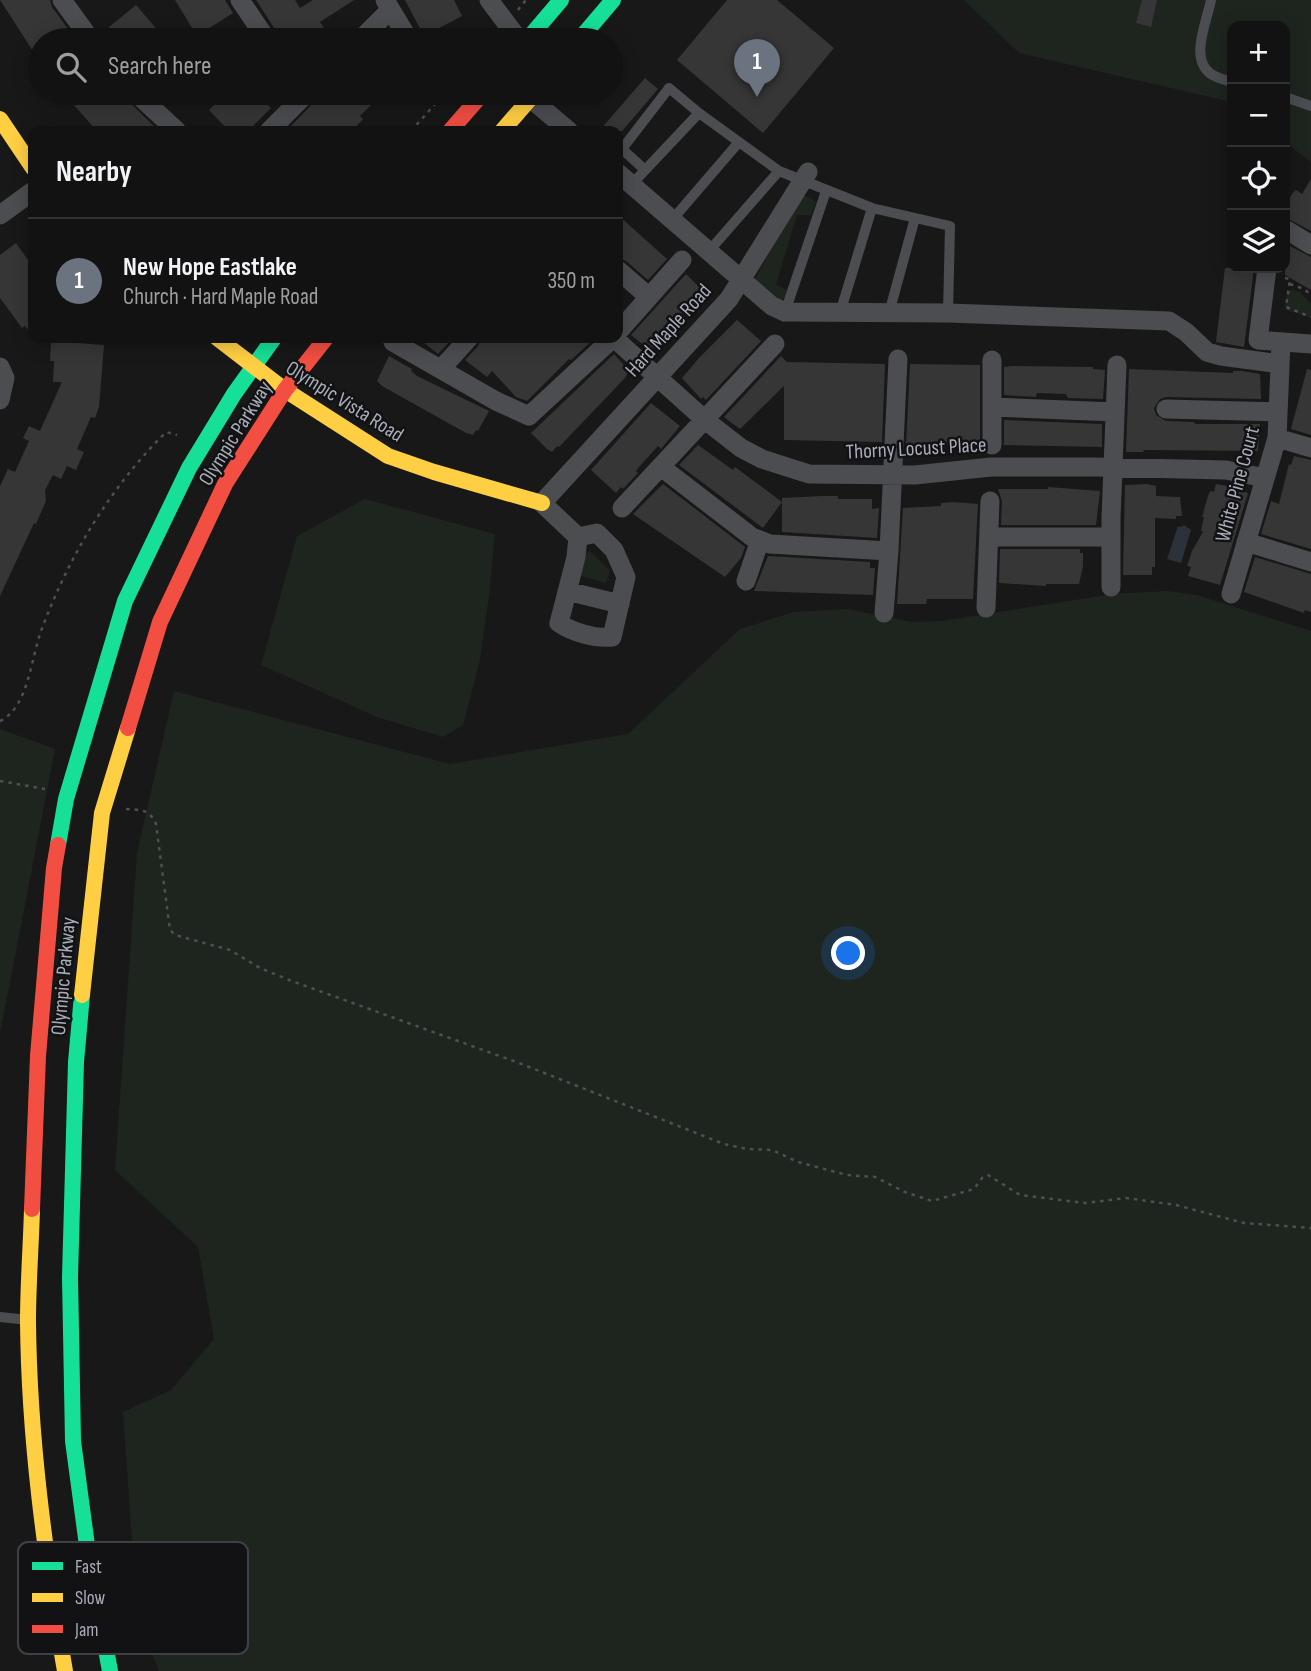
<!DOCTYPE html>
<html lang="en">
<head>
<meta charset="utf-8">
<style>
	:root { --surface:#121212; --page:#1f2020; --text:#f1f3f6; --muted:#9c9e9f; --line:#313232; --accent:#767980 }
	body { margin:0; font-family:"Sofia Sans Condensed",sans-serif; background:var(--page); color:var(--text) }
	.controls { position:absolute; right:21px; top:21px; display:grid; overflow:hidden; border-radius:14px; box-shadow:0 4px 18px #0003 }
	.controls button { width:63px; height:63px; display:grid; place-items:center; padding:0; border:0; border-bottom:2px solid var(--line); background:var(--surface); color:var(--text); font:35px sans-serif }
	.you { position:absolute; left:849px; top:954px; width:24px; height:24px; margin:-18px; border:5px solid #fff; border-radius:50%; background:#1a73e8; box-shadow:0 0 0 10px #1a73e833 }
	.badge { display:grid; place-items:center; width:46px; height:46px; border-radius:50%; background:var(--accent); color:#fff; font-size:23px; font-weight:700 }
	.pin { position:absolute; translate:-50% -58px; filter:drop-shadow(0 2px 4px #0008) }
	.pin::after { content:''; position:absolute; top:37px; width:24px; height:21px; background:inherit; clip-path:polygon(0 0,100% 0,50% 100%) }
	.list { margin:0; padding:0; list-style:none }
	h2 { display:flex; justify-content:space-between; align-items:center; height:91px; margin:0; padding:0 28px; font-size:30px }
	h2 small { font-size:23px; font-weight:400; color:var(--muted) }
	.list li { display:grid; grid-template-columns:46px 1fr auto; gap:21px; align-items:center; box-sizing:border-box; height:126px; padding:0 28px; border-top:2px solid var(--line) }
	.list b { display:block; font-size:26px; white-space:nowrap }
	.list p { margin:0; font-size:23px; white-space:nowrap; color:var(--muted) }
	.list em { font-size:23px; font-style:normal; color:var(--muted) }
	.icon { flex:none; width:38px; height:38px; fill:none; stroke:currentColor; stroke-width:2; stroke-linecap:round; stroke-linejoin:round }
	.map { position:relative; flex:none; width:1311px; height:1671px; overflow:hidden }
	.search { position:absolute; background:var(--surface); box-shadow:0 4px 18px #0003; left:28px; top:28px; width:595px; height:77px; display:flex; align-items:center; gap:18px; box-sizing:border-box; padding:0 24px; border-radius:38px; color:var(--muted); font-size:26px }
	.panel { position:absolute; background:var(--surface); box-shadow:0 4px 18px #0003; left:28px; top:126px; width:595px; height:217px; border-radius:14px }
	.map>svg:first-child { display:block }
	.green { fill:#1e251f }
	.water { fill:#2b323a }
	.building { fill:#363637 }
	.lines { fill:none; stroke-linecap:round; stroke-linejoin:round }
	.path { stroke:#4e4f52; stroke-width:2.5; stroke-dasharray:3.5 5; stroke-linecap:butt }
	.lane { stroke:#4c4d51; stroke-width:10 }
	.street { stroke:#4c4d51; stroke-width:19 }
	.fast { stroke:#16e098; stroke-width:16 }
	.slow { stroke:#ffcf43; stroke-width:16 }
	.jam { stroke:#f24e42; stroke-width:16 }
	.labels { text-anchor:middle; stroke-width:5; stroke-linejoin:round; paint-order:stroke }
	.street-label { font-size:21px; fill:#a9adb8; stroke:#121214 }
	.key { fill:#121214; stroke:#3f4045; stroke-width:2 }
	.key-label { font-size:19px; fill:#a9adb8 }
</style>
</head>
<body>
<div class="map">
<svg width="1311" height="1671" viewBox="0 0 1311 1671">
	<rect width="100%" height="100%" fill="#181818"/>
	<path class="green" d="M964,0H1311V162L1285,142V26H1232V102L1019,53Z
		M801,194L816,201L811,215H797L776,285L787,290L785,298L781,300L755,279Z
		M1291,290L1300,292L1311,304V314L1308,317L1287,310L1285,308L1287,292Z
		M365,499L495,534L489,595L480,660L463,725L443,737L377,717L261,665L297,536Z
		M590,551L610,571L606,583L578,575L581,556Z
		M1168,591L1197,595L1311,631V1671H159L137,1612L123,1412L171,1390L214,1339L198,1247L115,1170L137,853L174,691L450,764L628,734L740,629L794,612L847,609L912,622L942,621L1113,594Z
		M0,729L55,749L0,1034Z"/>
	<path class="water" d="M1184,525L1191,530L1181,563L1167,559L1178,526L1181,527Z"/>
	<path class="building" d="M0,0H50L52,7L76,40H40V62Z
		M175,0H225L233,13L197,36Z
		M256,0H295L300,8L313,0H354L320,22L332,40H282Z
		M405,0H454L462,16L424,36Z
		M727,0H777L834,48L763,133L677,60Z
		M1142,0H1157L1151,27L1136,23Z
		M136,5L166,40H110L103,32Z
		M645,78L658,89L635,116L622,131H599Z
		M63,93H120L159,131H97Z
		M226,93H256L271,108L248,131H229L209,110Z
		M323,93H383L360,116L363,119L352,131H286Z
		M1311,179V231L1285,217V206L1292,194L1296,190L1302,194Z
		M618,215L667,259L648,280L626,261L618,258Z
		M16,243L33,267V336L25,326L22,328L0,298V255Z
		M1288,245L1311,257V290L1285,275V250Z
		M1225,268H1254L1244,347L1216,342Z
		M686,274L702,290L651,351L631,335Z
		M737,320L761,341L706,400L703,397L701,399L682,378L699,358Z
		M418,338H453L438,354Z
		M481,338H595L571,360L569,359L527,401L516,397L492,371L487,377L465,360L478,346Z
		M51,341L104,345L99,407L95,418L91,417L77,449L84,452L76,470L67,466L61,479L53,475L45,490L46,501L36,524L34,523L0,596V486L8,469L15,472L29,441L23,438L29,426L40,431L62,382H53L54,361H50Z
		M614,354L629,371L625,378L559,447L557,446L552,452L547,449L531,433Z
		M389,356L412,369L411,371L417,376L489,411L478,431L476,430L473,435L466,433L382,386L377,381Z
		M781,356L787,362L885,364L882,442L784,440V386L740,429L729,421L724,417Z
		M910,364L980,365V448H957L958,445L906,447Z
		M1012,366L1093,367V369L1105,370L1103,399L1068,398L1066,394L1037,393L1036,397L1004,395V367Z
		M1129,369L1233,373V371H1242L1260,374L1261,399L1166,397L1160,399L1154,408L1156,415L1166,421L1194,422L1195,424H1260L1258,451L1149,450H1143L1144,452H1126Z
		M1307,369L1311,370V435L1291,429Z
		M651,403L680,426L661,449L658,446L638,468L636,471L638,473L623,489L621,487L616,493L591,470Z
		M1004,420L1102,424V447L1004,445Z
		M698,445L733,470L735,467L782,502L763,528L679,465Z
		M1294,456L1311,460V549L1261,534L1271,501L1279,504L1289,464L1291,465Z
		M663,484L745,547L741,558L725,577L633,514Z
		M1147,484L1156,486V496L1180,497L1182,516H1176V519L1155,518V567H1152V575H1123L1125,485Z
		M1216,484L1238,488V490L1248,493L1220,585L1188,576L1191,567L1187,566L1192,551L1203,532L1201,530L1204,517H1202L1208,496L1210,491L1214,492Z
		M1048,487L1100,491L1096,525H1001L1002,501L998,489H1048Z
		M822,496H838V499H872V509L879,508L877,538L782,532V498Z
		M953,502L978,504L973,599H927L926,604H897L903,508L941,506V503Z
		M1000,549H1080V553H1083V566L1079,584H1046V586L999,583Z
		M768,556L870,562V568H875L873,595L754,591Z
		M1255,557L1311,574V612L1305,610L1304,613L1244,592Z"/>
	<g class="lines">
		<path class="path" d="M518,10L526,0
			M411,131L445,93
			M1285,278L1290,279L1286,307L1311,317
			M1290,284L1304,289L1311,295
			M0,721C28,708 31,659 41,631C69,556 109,489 166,432L177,435
			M0,781L45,789
			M126,809C140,810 150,809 156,824L170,930L175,935L230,950L260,968L289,980L519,1063L724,1144L747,1149L772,1150L798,1162L847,1175L875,1177L905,1192L932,1201L974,1189L982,1178L988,1175L1020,1195L1085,1203L1126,1198L1176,1205L1244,1223L1311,1228"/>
		<path class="lane" d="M1211,0C1207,21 1189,59 1211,74C1217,78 1225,80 1232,82
			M1285,97L1311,106
			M699,113L779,171L709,251
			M779,171L872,208L950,226L948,313
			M631,185L699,113L669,88L622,149L645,170
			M672,220L739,142
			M785,312L826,191
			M840,313L872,208
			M889,313L915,218
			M0,1317L28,1320"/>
		<path class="street" d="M62,0L91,40
			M240,0L267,40
			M385,0L409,40
			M489,0L519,40
			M360,40L390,10
			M136,93L177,131
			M530,98L569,131
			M269,131L307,93
			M618,173L772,306L785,312L948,313L1169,321L1186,332L1207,352L1221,356L1280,364
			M0,215L33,191
			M1285,229L1311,245
			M1267,268L1258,340L1311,344
			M618,270L649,297
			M618,332L682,260
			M614,338L705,420L741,448L762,459L809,474L915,475L991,467H1095L1226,470L1265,478
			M393,342L496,401L529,416L613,338
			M0,367L5,378L0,400
			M441,369L469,338
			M992,407L1115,412
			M1166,409L1277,412
			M1277,438L1311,448
			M992,445V360
			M661,467L752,537L770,544L889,551
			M622,508L775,344
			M578,537L597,533L614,550L626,577L612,637C595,639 572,632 559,623L576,557L578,537L542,503L729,299L808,172
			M989,537H1111
			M1246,542L1311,562
			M746,581L760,540
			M1111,587V518L1117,365
			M567,591L620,604
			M1231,594L1277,438L1281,342
			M986,608L990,501
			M884,613L889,551L898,359"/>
		<path class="fast" d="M527,40L561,0
			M579,40L613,0
			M58,845L66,799L125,601L189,468L234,394L274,338
			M82,995L76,1062L70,1277L73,1441L88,1553L110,1671"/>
		<path class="slow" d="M0,119L33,168
			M502,131L535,93
			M217,338L285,390L388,456L434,472L542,503
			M82,995L102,813L128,728
			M32,1209C31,1246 28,1284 28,1321C29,1438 45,1556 65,1671"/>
		<path class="jam" d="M450,131L483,93
			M128,728L160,622L225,484L285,390L326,338
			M32,1209L38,1056L54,868L58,845"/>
	</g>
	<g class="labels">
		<g class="street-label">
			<text transform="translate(668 330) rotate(-48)" y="7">Hard Maple Road</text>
			<text transform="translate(345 401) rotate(32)" y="7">Olympic Vista Road</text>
			<text transform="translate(235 433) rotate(-58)" y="7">Olympic Parkway</text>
			<text transform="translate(916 448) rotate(-3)" y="7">Thorny Locust Place</text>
			<text transform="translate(1237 484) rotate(-75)" y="7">White Pine Court</text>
			<text transform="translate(63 976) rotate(-85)" y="7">Olympic Parkway</text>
		</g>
	</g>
	<rect x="18" y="1542" width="230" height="112" rx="10" class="key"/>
	<rect x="32" y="1562" width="31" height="8" fill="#16e098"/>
	<rect x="32" y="1593" width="31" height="9" fill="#ffcf43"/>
	<rect x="32" y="1625" width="31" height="8" fill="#f24e42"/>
	<g class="key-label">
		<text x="75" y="1573">Fast</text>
		<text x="75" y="1604">Slow</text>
		<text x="75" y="1636">Jam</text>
	</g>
</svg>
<div class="controls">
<button>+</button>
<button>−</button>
<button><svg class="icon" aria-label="locate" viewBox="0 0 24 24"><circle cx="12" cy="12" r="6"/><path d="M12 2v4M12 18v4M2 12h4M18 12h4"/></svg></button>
<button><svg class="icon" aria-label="layers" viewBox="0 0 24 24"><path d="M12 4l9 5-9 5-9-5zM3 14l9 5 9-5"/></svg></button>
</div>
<div class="you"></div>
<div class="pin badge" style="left:757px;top:97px;background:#6b7280">1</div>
<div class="search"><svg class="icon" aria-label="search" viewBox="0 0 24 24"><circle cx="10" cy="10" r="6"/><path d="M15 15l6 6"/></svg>Search here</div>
<section class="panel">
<h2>Nearby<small></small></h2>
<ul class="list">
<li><span class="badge" style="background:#6b7280">1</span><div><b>New Hope Eastlake</b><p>Church · Hard Maple Road</p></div><em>350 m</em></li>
</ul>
</section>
</div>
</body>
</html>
